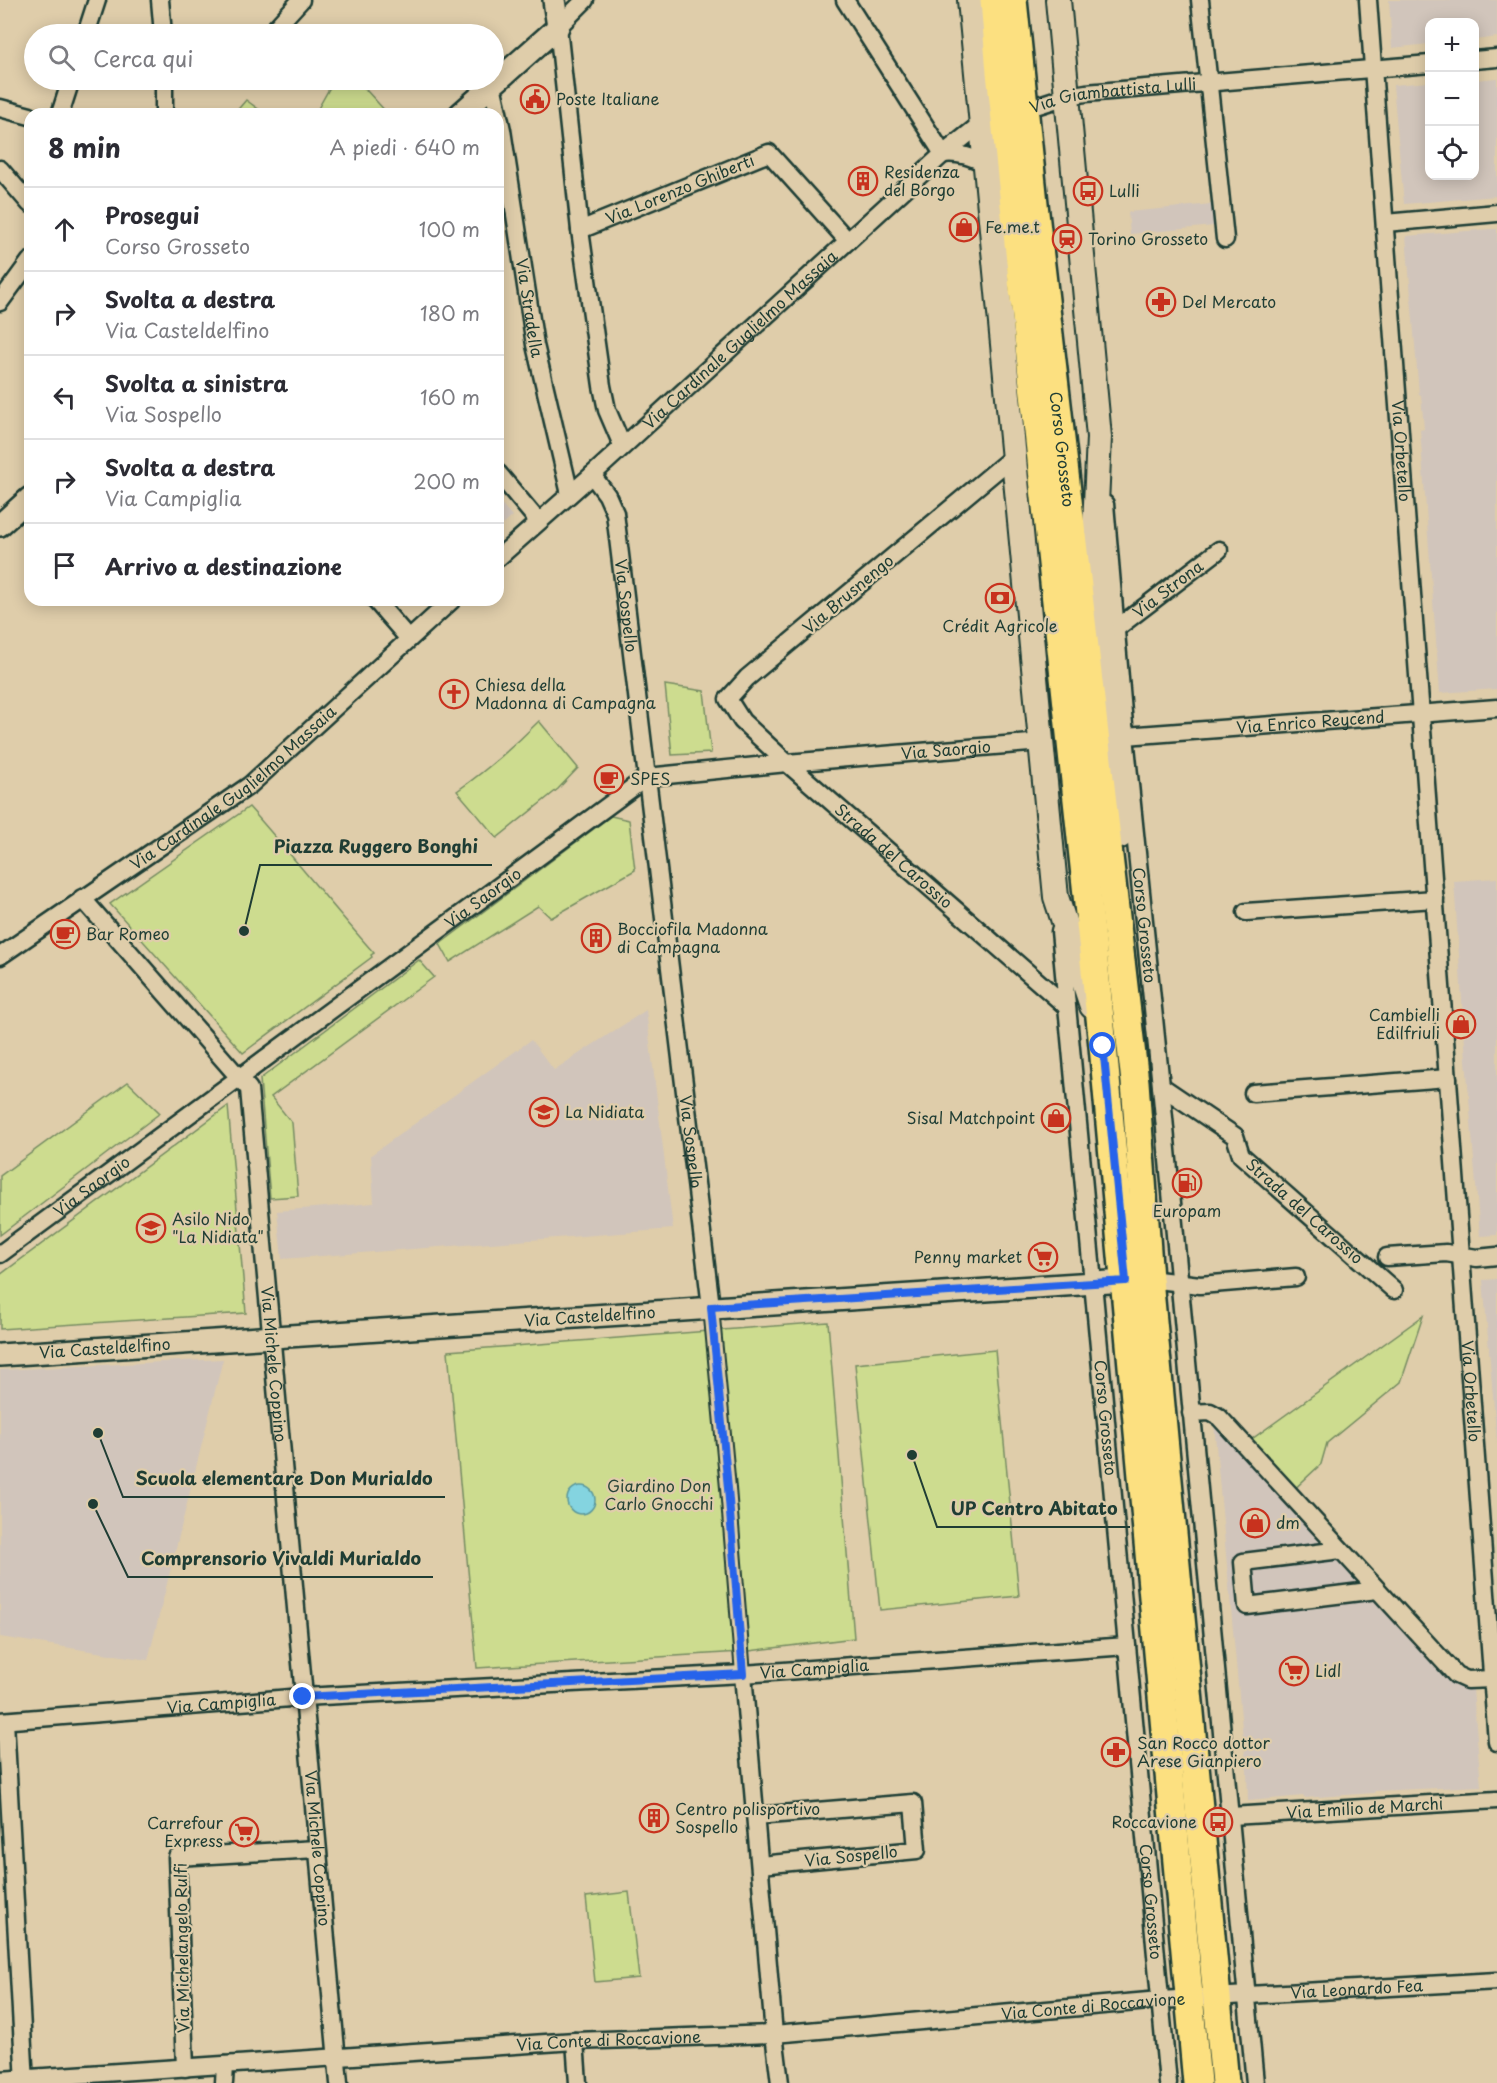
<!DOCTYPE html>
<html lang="it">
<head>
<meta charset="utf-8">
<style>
	:root { --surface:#fff; --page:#f2f2f3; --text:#2b2b33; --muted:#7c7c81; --line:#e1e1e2 }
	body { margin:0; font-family:"Playpen Sans",sans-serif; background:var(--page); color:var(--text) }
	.controls { position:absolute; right:18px; top:18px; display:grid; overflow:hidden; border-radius:12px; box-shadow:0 3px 15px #0003 }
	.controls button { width:54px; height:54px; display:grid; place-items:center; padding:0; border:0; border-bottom:2px solid var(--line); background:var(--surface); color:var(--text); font:30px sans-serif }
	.stop { position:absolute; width:18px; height:18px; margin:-14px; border:4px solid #2563eb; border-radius:50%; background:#fff }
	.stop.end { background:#2563eb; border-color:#fff; box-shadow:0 2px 6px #0008 }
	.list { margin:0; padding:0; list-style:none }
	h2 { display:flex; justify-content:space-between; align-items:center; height:78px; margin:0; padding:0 24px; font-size:26px }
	h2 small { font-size:20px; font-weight:400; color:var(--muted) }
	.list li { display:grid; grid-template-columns:39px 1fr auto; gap:18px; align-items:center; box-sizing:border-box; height:84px; padding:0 24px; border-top:2px solid var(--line) }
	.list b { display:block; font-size:22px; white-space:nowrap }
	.list p { margin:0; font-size:20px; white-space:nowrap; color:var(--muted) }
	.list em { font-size:20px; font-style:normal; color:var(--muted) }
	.icon { flex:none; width:33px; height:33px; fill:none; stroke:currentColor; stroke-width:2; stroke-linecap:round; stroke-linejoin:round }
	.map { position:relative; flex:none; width:1497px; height:2083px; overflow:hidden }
	.search { position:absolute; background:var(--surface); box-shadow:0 3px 15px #0003; left:24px; top:24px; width:480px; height:66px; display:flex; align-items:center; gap:15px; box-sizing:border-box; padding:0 21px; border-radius:33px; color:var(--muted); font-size:22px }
	.panel { position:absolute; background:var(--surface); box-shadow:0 3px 15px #0003; left:24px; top:108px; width:480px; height:498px; border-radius:18px }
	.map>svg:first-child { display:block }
	.built { fill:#d1c5bb }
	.green { fill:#cddc8f; stroke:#768c62; stroke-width:1.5 }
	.water { fill:#84d4e0; stroke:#5c989b; stroke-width:1.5 }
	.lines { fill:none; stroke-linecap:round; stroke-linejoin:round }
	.pedestrian-casing { stroke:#1f3d34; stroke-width:18 }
	.minor-casing { stroke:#1f3d34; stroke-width:21 }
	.tertiary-casing { stroke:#1f3d34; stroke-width:26 }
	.secondary-casing { stroke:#1f3d34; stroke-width:28 }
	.primary-casing { stroke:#1f3d34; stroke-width:32 }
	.pedestrian { stroke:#dfcdaa; stroke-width:14 }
	.minor { stroke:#dfcdaa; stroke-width:16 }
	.tertiary { stroke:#dfcdaa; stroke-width:21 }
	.secondary { stroke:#dfcdaa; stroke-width:24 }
	.primary { stroke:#fce080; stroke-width:27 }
	.route { stroke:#2563eb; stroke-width:8 }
	.labels { text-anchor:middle; stroke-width:4.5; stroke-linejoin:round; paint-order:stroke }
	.street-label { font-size:16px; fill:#1f3d34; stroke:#dfcdaa }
	.poi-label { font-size:16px; fill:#1f3d34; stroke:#dfcdaa; text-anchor:start }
	.park-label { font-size:16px; fill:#284539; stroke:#dfcdaa }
	.leader { fill:none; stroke:#1f3d34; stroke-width:2 }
	.callout-dot { fill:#1f3d34; stroke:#dfcdaa; stroke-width:2 }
	.callout-label { font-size:18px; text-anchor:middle; font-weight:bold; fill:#1f3d34; stroke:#dfcdaa; stroke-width:4.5; stroke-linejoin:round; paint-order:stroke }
</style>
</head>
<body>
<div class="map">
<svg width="1497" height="2083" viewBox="0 0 1497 2083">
	<rect width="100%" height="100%" fill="#dfcdaa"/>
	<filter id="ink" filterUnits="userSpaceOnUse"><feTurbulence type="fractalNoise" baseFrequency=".0167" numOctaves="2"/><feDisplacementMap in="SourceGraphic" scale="12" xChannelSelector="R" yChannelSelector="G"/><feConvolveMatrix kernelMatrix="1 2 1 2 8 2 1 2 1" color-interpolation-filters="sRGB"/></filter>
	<g filter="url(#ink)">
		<path class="built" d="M1389,0H1497V37L1475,40L1474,22H1430L1429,44L1392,48Z
			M1497,78V196L1404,204L1393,85L1429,82L1430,176H1474L1475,80Z
			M1212,204L1214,226L1130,234L1128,212Z
			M1491,229H1497V689L1440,693L1420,430L1424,429L1421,395L1419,394L1406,236Z
			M498,500L512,516L498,529Z
			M1497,878V1235L1480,1236L1466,1060L1454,881Z
			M646,1010L673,1229L282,1259L277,1211L374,1203L371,1155L531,1040L554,1070Z
			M1497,1279V1473V1443L1483,1280Z
			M223,1359L148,1660L0,1637V1370Z
			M1214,1424L1219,1425L1458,1685L1473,1689L1481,1786L1375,1791L1374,1793L1304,1798L1303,1796L1248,1801L1247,1771L1242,1728Z"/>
		<path class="green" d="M334,80H357L388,114H315Z
			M246,100L265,114H234Z
			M665,685L704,691L711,753L672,755Z
			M539,721L578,768L558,789L497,838L457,791C487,770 513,747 539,721Z
			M249,807C292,855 331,905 374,953L371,955L372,957L243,1053L110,904Z
			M611,816L629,820L635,870L551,918L538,906L450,962L440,944Z
			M419,960L434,977L271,1097L292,1123L298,1196L270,1198L260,1079Z
			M128,1082L160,1113L0,1235V1176Z
			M228,1106L246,1313L0,1329V1275Z
			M1423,1316L1401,1382L1327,1443L1321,1464L1289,1494L1252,1439Z
			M828,1322L854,1638L741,1652L477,1668L448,1351Z
			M995,1350L1019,1596L880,1610L855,1364Z
			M629,1892L639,1978L595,1982L586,1897Z"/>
		<path class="water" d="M567 1500a14 14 0 1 1 28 0a14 14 0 1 1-28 0Z"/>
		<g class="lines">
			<g class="pedestrian-casing">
				<path id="pedestrian" d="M711,1307L728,1488L743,1674"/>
			</g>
			<g class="minor-casing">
				<g id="minor">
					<path d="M160,0L163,34"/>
					<path d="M585,0L558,27L580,230L602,386L607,410L622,445"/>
					<path d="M845,0L943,154"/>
					<path d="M1200,0L1225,239"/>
					<path id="s1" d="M1368,0L1497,1742"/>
					<path d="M86,34L97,0"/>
					<path d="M270,34L301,0"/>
					<path d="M1474,60L1497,58"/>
					<path d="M164,80V114"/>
					<path id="s2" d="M492,85L502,130L535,345L570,494"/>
					<path d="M0,108L30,116"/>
					<path id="s3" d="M1017,112L1067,96L1086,93L1430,64"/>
					<path d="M60,114L71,80"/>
					<path d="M943,154C959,152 972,157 986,164"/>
					<path d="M0,169L30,204"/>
					<path d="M1385,223L1497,213"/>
					<path id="s4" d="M580,230L769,153L848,241"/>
					<path d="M0,302L30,261"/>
					<path id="s5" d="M1015,455L747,678L728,699L742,721L787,763L1066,1006"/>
					<path d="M498,473L538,521"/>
					<path id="s6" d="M592,475L607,495L615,513L711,1307"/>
					<path id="s7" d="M1105,504L1125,736L1161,1086L1255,2083"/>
					<path id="s8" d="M498,558L592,475L943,154L982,123L990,121"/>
					<path d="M375,600L409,639"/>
					<path id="s9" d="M1117,628L1219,550"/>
					<path id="s10" d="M1125,736L1497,708"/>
					<path id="s11" d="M82,898L249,1089L339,2083"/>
					<path d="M1246,912L1435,899"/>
					<path id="s12" d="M1060,931L1168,2083"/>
					<path id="s13" d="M0,956L250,785L452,600"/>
					<path id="s14" d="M1161,1086L1235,1136L1241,1155L1394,1290"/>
					<path d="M1253,1093L1448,1078"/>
					<path id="s15" d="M0,1254L647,777L787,763L1042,742"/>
					<path d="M1387,1257L1446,1253L1477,1258L1497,1256"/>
					<path d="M1149,1279L1200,1285L1296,1277"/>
					<path d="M1191,1413L1210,1412L1219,1417L1456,1675L1467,1680L1493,1679"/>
					<path d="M1341,1550L1243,1562L1247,1606L1377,1590"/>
					<path d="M743,1674L774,2034L780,2083"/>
					<path id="s16" d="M0,1721L303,1697L743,1674L1127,1646"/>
					<path d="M5,1721L25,2083"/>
					<path d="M756,1816L913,1803L917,1850L760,1865"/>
					<path id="s17" d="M1231,1816L1497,1800"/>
					<path d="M575,2041L578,2083"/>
					<path d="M185,2068L177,1857L317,1849"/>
					<path id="s18" d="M0,2080L575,2041L774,2034L1160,2000L1497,1981"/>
					<path d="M224,2083L225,2065"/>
				</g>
			</g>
			<g class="tertiary-casing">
				<g id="tertiary">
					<path d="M460,114L558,27L554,0"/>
					<path d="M0,525L30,498"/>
					<path id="s19" d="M0,1355L1140,1280"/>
				</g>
			</g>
			<g class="secondary-casing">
				<path id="secondary" d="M970,0L1056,897L1092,1006
					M1058,0L1099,437L1094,549L1120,836"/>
			</g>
			<g class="primary-casing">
				<g id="primary">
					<path d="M994,0L1000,72L1103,1046L1197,2083"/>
					<path id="s20" d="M1013,0L1035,213L1135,1082L1149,1279L1225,2083"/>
				</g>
			</g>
			<use href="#pedestrian" class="pedestrian"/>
			<use href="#minor" class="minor"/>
			<use href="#tertiary" class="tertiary"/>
			<use href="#secondary" class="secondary"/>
			<use href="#primary" class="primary"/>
		</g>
	</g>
	<g class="lines" filter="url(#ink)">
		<path class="route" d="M303,1697L743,1674L728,1488L711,1307L1126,1281L1103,1046"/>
	</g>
	<defs>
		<g id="civic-ring" transform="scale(1.5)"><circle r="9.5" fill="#dfcdaa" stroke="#c8321e" stroke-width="1.5"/><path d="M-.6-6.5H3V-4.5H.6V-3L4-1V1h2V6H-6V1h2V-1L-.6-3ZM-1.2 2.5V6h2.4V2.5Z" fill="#c8321e"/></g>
		<g id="building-ring" transform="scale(1.5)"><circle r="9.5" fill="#dfcdaa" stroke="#c8321e" stroke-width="1.5"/><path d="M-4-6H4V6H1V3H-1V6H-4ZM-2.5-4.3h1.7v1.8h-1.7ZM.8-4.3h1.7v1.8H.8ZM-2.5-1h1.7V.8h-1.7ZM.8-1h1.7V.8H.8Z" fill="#c8321e"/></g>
		<g id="bus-ring" transform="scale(1.5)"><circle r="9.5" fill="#dfcdaa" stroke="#c8321e" stroke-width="1.5"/><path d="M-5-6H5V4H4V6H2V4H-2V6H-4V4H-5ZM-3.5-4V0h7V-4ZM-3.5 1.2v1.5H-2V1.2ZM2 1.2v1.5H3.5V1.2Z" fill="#c8321e"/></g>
		<g id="shop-ring" transform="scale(1.5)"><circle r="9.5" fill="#dfcdaa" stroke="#c8321e" stroke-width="1.5"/><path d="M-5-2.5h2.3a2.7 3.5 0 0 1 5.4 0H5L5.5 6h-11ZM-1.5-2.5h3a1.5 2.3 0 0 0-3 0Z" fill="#c8321e"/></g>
		<g id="station-ring" transform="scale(1.5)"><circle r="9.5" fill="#dfcdaa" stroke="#c8321e" stroke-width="1.5"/><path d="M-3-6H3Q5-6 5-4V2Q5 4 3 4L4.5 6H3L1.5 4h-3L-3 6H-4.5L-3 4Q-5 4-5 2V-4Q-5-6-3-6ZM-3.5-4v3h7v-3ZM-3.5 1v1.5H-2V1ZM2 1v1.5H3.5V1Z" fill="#c8321e"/></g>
		<g id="pharmacy-ring" transform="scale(1.5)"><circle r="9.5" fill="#dfcdaa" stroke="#c8321e" stroke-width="1.5"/><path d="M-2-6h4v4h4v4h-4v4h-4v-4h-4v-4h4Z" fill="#c8321e"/></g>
		<g id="bank-ring" transform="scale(1.5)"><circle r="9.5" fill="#dfcdaa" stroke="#c8321e" stroke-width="1.5"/><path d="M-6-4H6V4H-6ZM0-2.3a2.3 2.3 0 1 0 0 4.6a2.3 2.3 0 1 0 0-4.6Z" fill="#c8321e"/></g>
		<g id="church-ring" transform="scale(1.5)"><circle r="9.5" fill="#dfcdaa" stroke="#c8321e" stroke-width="1.5"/><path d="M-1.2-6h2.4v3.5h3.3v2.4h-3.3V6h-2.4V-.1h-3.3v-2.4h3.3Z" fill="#c8321e"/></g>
		<g id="cafe-ring" transform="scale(1.5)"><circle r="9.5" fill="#dfcdaa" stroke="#c8321e" stroke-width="1.5"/><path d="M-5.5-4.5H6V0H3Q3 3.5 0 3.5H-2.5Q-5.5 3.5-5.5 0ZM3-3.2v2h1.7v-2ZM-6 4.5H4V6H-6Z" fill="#c8321e"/></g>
		<g id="school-ring" transform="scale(1.5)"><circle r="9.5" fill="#dfcdaa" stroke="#c8321e" stroke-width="1.5"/><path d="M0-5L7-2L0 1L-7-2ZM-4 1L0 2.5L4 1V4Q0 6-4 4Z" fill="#c8321e"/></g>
		<g id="fuel-ring" transform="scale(1.5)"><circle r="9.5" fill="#dfcdaa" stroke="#c8321e" stroke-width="1.5"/><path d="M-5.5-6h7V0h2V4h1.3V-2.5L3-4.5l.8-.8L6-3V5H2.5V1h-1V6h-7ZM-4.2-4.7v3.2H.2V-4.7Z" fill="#c8321e"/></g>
		<g id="supermarket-ring" transform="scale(1.5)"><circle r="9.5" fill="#dfcdaa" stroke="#c8321e" stroke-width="1.5"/><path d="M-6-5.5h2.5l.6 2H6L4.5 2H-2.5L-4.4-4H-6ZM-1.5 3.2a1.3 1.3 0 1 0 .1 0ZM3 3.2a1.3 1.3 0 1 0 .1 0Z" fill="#c8321e"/></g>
	</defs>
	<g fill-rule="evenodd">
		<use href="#civic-ring" x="535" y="99"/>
		<use href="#building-ring" x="863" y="181"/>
		<use href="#bus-ring" x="1088" y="191"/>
		<use href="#shop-ring" x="964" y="227"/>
		<use href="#station-ring" x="1067" y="239"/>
		<use href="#pharmacy-ring" x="1161" y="302"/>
		<use href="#bank-ring" x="1000" y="598"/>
		<use href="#church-ring" x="454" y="694"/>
		<use href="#cafe-ring" x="609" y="779"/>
		<use href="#cafe-ring" x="65" y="934"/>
		<use href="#building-ring" x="596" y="938"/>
		<use href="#shop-ring" x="1461" y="1024"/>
		<use href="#school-ring" x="544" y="1112"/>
		<use href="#shop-ring" x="1056" y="1118"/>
		<use href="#fuel-ring" x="1187" y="1183"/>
		<use href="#school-ring" x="151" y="1228"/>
		<use href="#supermarket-ring" x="1043" y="1257"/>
		<use href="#shop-ring" x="1255" y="1523"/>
		<use href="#supermarket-ring" x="1294" y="1671"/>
		<use href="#pharmacy-ring" x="1116" y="1752"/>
		<use href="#building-ring" x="654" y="1818"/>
		<use href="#bus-ring" x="1218" y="1822"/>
		<use href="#supermarket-ring" x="244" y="1832"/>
	</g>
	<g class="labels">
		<g class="street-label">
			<text dy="6" stroke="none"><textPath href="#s3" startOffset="98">Via Giambattista Lulli</textPath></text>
			<text dy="6" stroke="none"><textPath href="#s4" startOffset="108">Via Lorenzo Ghiberti</textPath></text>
			<text dy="6" stroke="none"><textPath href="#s2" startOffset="226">Via Stradella</textPath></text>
			<text dy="6" stroke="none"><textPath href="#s8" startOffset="326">Via Cardinale Guglielmo Massaia</textPath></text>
			<text dy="6" stroke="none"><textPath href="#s20" startOffset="452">Corso Grosseto</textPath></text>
			<text dy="6" stroke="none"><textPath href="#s1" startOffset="452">Via Orbetello</textPath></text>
			<text dy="6" stroke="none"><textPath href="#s9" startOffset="64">Via Strona</textPath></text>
			<text transform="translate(848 594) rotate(-40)" y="6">Via Brusnengo</text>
			<text dy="6" stroke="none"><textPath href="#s6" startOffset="138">Via Sospello</textPath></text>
			<text dy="6" stroke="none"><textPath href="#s10" startOffset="186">Via Enrico Reycend</textPath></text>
			<text dy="6" stroke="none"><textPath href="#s15" startOffset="1104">Via Saorgio</textPath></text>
			<text dy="6" stroke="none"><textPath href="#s13" startOffset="288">Via Cardinale Guglielmo Massaia</textPath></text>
			<text dy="6" stroke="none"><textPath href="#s5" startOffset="606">Strada del Carossio</textPath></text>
			<text dy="6" stroke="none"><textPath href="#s15" startOffset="600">Via Saorgio</textPath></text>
			<text dy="6" stroke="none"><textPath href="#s7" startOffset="423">Corso Grosseto</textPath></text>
			<text dy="6" stroke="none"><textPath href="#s6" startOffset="678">Via Sospello</textPath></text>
			<text dy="6" stroke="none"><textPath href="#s15" startOffset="114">Via Saorgio</textPath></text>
			<text dy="6" stroke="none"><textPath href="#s14" startOffset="194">Strada del Carossio</textPath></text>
			<text dy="6" stroke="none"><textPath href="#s19" startOffset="591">Via Casteldelfino</textPath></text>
			<text dy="6" stroke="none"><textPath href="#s19" startOffset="105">Via Casteldelfino</textPath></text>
			<text dy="6" stroke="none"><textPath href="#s11" startOffset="530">Via Michele Coppino</textPath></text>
			<text dy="6" stroke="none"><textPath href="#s1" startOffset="1395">Via Orbetello</textPath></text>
			<text dy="6" stroke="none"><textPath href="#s12" startOffset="489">Corso Grosseto</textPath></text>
			<text dy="6" stroke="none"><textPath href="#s16" startOffset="816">Via Campiglia</textPath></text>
			<text dy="6" stroke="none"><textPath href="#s16" startOffset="222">Via Campiglia</textPath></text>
			<text dy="6" stroke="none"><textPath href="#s17" startOffset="134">Via Emilio de Marchi</textPath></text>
			<text dy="6" stroke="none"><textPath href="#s11" startOffset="1016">Via Michele Coppino</textPath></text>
			<text transform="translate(851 1856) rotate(-6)" y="6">Via Sospello</text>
			<text dy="6" stroke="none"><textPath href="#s12" startOffset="975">Corso Grosseto</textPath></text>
			<text transform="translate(182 1948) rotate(-91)" y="6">Via Michelangelo Rulfi</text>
			<text dy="6" stroke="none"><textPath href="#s18" startOffset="1360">Via Leonardo Fea</textPath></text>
			<text dy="6" stroke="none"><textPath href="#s18" startOffset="1096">Via Conte di Roccavione</textPath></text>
			<text dy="6" stroke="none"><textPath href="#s18" startOffset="610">Via Conte di Roccavione</textPath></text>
		</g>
		<g class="poi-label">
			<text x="556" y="105">Poste Italiane</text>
			<text x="884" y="178">Residenza<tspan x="884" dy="18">del Borgo</tspan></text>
			<text x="1109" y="197">Lulli</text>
			<text x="985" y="233">Fe.me.t</text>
			<text x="1088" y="245">Torino Grosseto</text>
			<text x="1182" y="308">Del Mercato</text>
			<text x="1000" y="632" text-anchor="middle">Crédit Agricole</text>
			<text x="475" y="691">Chiesa della<tspan x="475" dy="18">Madonna di Campagna</tspan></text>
			<text x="630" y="785">SPES</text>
			<text x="617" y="935">Bocciofila Madonna<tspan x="617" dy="18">di Campagna</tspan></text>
			<text x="86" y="940">Bar Romeo</text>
			<text x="1440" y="1021" text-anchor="end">Cambielli<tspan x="1440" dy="18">Edilfriuli</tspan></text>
			<text x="565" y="1118">La Nidiata</text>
			<text x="1035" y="1124" text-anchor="end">Sisal Matchpoint</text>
			<text x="1187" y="1217" text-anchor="middle">Europam</text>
			<text x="172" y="1225">Asilo Nido<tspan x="172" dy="18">"La Nidiata"</tspan></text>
			<text x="1022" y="1263" text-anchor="end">Penny market</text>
			<text x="1276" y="1529">dm</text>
			<text x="1315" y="1677">Lidl</text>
			<text x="1137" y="1749">San Rocco dottor<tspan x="1137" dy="18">Arese Gianpiero</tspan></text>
			<text x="675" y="1815">Centro polisportivo<tspan x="675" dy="18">Sospello</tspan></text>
			<text x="1197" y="1828" text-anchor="end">Roccavione</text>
			<text x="223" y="1829" text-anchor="end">Carrefour<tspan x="223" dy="18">Express</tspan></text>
		</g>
		<g class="park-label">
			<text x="659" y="1492">Giardino Don<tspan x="659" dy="18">Carlo Gnocchi</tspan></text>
		</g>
	</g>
	<path class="leader" d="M244 931L260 865H492M98 1433L123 1497H445M912 1455L937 1527H1130M93 1504L128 1577H433"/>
	<g class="callout-dot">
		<circle cx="244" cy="931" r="6"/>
		<circle cx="98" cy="1433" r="6"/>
		<circle cx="912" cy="1455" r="6"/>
		<circle cx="93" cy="1504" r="6"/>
	</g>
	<g class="callout-label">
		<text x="376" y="853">Piazza Ruggero Bonghi</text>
		<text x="284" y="1485">Scuola elementare Don Murialdo</text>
		<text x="1034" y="1515">UP Centro Abitato</text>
		<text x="281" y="1565">Comprensorio Vivaldi Murialdo</text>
	</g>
</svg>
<div class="controls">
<button>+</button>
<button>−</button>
<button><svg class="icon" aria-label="locate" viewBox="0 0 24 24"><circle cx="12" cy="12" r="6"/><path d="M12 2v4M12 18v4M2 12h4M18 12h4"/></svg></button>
</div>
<div class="stop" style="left:1103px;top:1046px"></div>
<div class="stop end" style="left:303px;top:1697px"></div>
<div class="search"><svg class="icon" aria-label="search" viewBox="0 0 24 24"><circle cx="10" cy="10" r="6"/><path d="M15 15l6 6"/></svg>Cerca qui</div>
<section class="panel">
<h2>8 min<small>A piedi · 640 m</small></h2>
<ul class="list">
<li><svg class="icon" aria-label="ahead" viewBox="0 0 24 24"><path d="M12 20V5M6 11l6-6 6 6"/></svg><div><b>Prosegui</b><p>Corso Grosseto</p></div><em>100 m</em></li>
<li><svg class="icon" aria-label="right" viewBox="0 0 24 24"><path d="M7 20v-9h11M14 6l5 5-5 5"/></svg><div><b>Svolta a destra</b><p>Via Casteldelfino</p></div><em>180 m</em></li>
<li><svg class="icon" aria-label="left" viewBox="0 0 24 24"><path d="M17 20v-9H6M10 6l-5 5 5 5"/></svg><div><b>Svolta a sinistra</b><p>Via Sospello</p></div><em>160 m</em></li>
<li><svg class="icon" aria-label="right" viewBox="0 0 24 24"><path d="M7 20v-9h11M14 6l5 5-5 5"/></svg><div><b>Svolta a destra</b><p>Via Campiglia</p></div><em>200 m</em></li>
<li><svg class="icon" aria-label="arrive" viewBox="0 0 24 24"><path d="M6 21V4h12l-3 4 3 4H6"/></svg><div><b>Arrivo a destinazione</b></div></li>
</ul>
</section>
</div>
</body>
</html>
